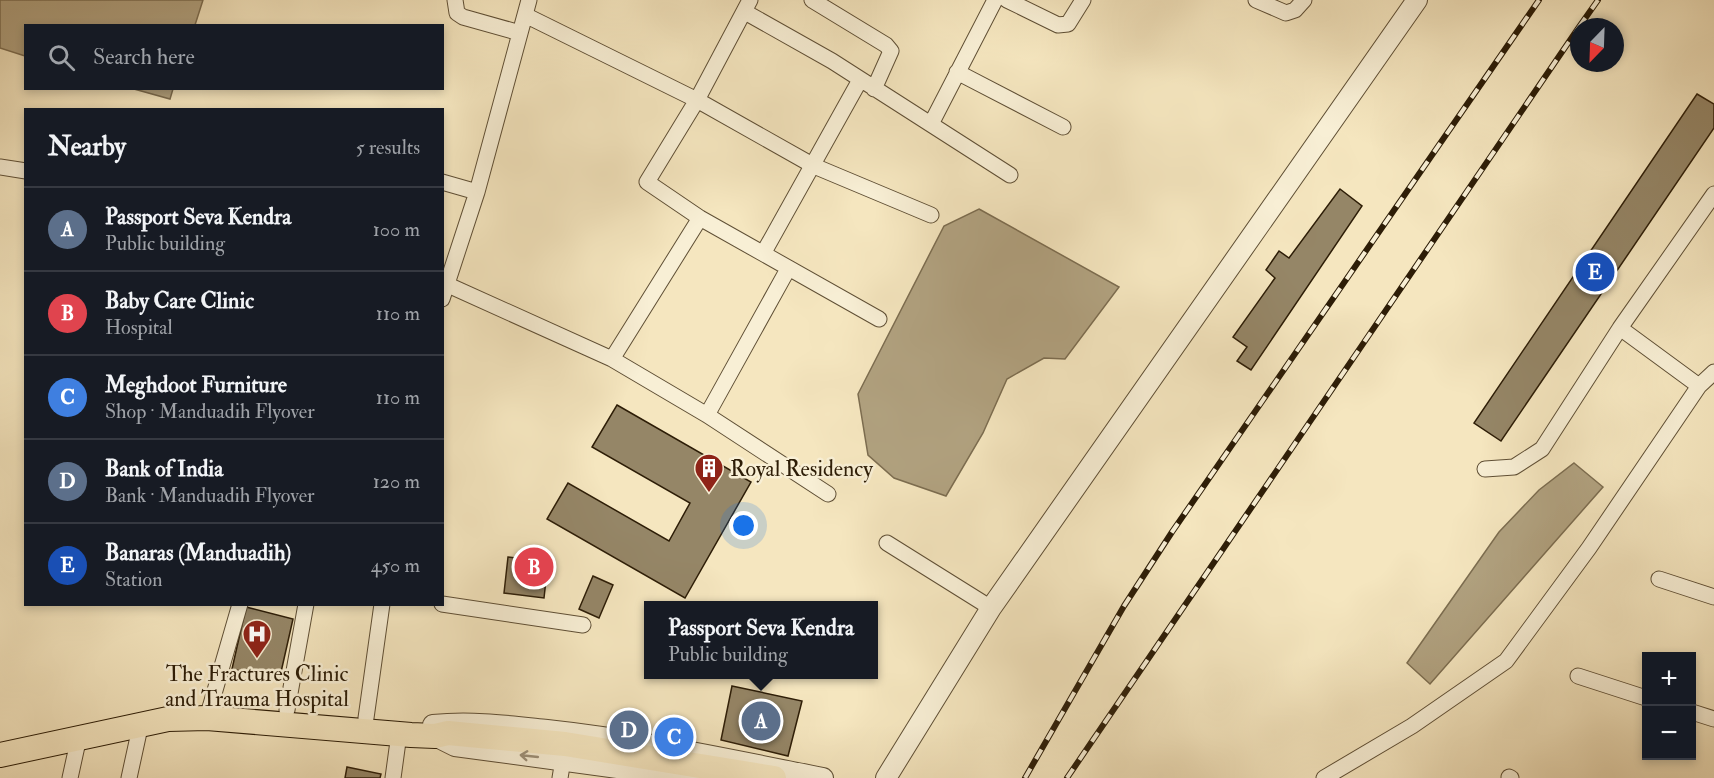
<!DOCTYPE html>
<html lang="en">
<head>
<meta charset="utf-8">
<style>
	:root { --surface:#171b24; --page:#20242c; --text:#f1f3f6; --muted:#9ea1a6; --line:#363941; --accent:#d93025 }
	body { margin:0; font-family:"IM FELL Double Pica",serif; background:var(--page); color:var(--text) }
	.controls { position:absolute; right:18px; bottom:18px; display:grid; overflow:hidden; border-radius:0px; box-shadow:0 3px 9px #0003 }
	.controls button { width:54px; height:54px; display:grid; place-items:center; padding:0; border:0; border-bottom:2px solid var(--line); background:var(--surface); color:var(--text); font:30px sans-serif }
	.compass { position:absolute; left:1570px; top:18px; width:54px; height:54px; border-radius:50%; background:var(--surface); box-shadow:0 3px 9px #0003; rotate:203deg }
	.you { position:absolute; left:744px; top:526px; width:21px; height:21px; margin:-15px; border:4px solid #fff; border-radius:50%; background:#1a73e8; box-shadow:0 0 0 9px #1a73e833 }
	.badge { display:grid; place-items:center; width:39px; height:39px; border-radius:50%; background:var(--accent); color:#fff; font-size:20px; font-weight:700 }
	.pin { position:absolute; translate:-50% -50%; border:3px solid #fff; box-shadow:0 2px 6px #0006 }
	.popup { position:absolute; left:644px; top:601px; width:234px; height:78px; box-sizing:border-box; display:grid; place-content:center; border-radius:0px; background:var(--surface); filter:drop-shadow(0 2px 4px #0005); font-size:20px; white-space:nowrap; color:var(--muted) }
	.popup b { font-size:22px; color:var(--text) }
	.popup::after { content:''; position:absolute; left:50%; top:100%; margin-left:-12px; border:12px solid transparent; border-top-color:var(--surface) }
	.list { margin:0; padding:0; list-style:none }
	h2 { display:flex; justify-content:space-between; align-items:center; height:78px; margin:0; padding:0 24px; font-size:26px }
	h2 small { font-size:20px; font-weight:400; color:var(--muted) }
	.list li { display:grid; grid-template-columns:39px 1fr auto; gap:18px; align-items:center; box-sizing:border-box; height:84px; padding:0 24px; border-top:2px solid var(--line) }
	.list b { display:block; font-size:22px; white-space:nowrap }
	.list p { margin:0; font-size:20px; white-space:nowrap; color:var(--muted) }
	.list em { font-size:20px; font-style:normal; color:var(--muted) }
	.icon { flex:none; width:33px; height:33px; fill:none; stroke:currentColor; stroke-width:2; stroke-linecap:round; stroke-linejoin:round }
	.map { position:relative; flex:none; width:1714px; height:778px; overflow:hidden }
	.search { position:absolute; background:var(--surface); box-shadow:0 3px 9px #0003; left:24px; top:24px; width:420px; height:66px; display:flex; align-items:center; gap:15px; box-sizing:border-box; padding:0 21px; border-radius:0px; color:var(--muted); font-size:22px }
	.panel { position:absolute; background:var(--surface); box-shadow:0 3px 9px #0003; left:24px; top:108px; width:420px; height:498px; border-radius:0px }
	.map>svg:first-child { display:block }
	.water { fill:#b1a280; stroke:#7c6d50; stroke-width:1.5 }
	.building { fill:#958667; stroke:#2d1d07; stroke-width:1.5 }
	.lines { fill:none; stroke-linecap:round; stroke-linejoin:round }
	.minor-casing { stroke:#5f4f35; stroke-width:17 }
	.tertiary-casing { stroke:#5f4f35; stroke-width:22 }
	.primary-casing { stroke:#2d1d07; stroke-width:26 }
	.minor { stroke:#f8efd5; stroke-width:15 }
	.tertiary { stroke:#f8efd5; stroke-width:20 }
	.primary { stroke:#f5e6bf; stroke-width:24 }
	.rail-casing { stroke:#2d1d07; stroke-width:6 }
	.rail { stroke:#f8efd5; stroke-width:4; stroke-dasharray:11; stroke-linecap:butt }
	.oneway { stroke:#9d9078 }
	.labels { text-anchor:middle; stroke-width:5; stroke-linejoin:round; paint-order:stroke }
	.poi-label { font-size:22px; fill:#2d1d07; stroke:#f8efd5; text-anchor:start }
</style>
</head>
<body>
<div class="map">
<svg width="1714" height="778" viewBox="0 0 1714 778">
	<rect width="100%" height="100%" fill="#f5e6bf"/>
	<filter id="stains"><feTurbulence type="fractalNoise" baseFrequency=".00333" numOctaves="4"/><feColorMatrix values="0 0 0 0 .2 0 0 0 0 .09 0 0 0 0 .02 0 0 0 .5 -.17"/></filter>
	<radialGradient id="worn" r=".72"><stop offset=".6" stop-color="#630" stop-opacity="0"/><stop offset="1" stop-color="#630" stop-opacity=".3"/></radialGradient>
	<path class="water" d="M0,0H203L195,25L26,26L25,56L0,48Z
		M134,89L173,88V89L170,99Z
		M979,209L1119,287L1065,359L1044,358L1007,379L983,433L946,496L894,478L868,455L858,394L944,226Z
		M1574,463L1603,487L1430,684L1407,663L1499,532L1539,490Z"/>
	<path class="building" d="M1697,94L1714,104V128L1501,441L1474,423Z
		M1340,189L1362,206L1251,370L1237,361L1247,347L1233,337L1275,278L1266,270L1279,251L1289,258Z
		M617,405L751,482L685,598L547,519L568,483L669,541L690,503L592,447Z
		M508,557L548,562L544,598L504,593Z
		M593,576L613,585L599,618L579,609Z
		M246,607L293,619L279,681L232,669Z
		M732,686L802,701L788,756L721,740Z
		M347,767L381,774L380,778H345Z"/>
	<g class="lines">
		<g class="minor-casing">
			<path id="minor" d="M455,0L457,13L463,17L520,33
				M750,0L697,100L647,182L700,218L879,319
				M812,0L886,45L891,51L874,89
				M1007,0L1058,25L1068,24L1083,0
				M1256,0L1286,13L1295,10L1304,0
				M745,12L832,61L1010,175
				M525,15L697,100L814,166L931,215
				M957,72L1063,127
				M931,124L995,0
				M0,167L26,171
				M442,182L477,192
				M700,218L612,359L707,415L828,494
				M764,252L860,80
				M448,285L612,359
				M442,299L477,192L529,0
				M1699,386L1620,328L1714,194
				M707,415L788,269
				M1485,469L1514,467L1542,449L1620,328
				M887,543L991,608
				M1659,579L1714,597
				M442,604L583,625
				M1578,676L1646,698
				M287,710L306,604
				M1692,712L1714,719
				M207,718L240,604
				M366,718L382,604
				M1509,777L1511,778
				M70,778L79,737
				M129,778L141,723
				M393,778L399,734
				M560,778L563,760
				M1324,778L1412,726L1506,661L1589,548L1699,386L1714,372"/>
		</g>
		<g class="tertiary-casing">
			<path id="tertiary" d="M433,725C472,721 509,726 547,730C640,740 731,760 823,778
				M435,736L455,746L691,778
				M886,778L991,608L1417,0"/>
		</g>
		<g class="primary-casing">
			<path id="primary" d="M0,755L168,719L207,718L411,735L435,736L448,733L565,744L774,778"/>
		</g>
		<use href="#minor" class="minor"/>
		<use href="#tertiary" class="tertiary"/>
		<use href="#primary" class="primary"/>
		<g class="rail-casing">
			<path id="rail" d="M1579,27L1598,0
				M1025,778L1124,606L1172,532L1539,0
				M1067,778L1579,27"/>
		</g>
		<use href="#rail" class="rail"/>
	</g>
	<defs><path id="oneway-shaft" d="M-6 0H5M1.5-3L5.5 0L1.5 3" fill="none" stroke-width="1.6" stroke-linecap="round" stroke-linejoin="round" transform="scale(1.5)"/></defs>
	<use class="oneway" href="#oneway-shaft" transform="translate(529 756) rotate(-174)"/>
	<defs>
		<g id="building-pin" transform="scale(1.5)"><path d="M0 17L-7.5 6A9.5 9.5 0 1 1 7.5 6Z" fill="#8f2418" stroke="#f8efd5"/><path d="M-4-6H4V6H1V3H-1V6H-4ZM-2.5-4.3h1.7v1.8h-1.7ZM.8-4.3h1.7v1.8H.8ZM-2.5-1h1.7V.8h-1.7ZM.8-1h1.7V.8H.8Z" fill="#fff"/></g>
		<g id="hospital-pin" transform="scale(1.5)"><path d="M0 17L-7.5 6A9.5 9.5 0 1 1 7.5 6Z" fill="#8f2418" stroke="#f8efd5"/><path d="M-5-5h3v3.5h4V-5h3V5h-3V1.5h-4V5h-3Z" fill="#fff"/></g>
	</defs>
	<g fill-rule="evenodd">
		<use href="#building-pin" x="709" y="468"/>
		<use href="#hospital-pin" x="257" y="634"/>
	</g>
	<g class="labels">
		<g class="poi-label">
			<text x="730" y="476">Royal Residency</text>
			<text x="257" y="681" text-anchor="middle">The Fractures Clinic<tspan x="257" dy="25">and Trauma Hospital</tspan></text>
		</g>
	</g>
	<rect width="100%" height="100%" filter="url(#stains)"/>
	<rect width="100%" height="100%" fill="url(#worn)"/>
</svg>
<div class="controls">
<button>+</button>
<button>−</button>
</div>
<svg class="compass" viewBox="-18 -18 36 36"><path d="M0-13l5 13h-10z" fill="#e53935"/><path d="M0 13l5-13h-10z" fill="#9ea1a6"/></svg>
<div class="you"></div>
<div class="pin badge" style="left:761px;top:721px;background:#5c6f8a">A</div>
<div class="popup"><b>Passport Seva Kendra</b>Public building</div>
<div class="pin badge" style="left:534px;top:567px;background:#e0444e">B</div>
<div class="pin badge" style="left:674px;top:737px;background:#3f7fe0">C</div>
<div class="pin badge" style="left:629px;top:730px;background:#5c6f8a">D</div>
<div class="pin badge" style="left:1595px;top:272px;background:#1a4fb4">E</div>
<div class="search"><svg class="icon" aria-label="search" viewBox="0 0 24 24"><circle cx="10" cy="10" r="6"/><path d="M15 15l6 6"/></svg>Search here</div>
<section class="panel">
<h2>Nearby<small>5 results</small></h2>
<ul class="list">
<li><span class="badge" style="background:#5c6f8a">A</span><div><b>Passport Seva Kendra</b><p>Public building</p></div><em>100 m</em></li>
<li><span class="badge" style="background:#e0444e">B</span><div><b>Baby Care Clinic</b><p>Hospital</p></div><em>110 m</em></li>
<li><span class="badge" style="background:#3f7fe0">C</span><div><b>Meghdoot Furniture</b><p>Shop · Manduadih Flyover</p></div><em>110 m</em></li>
<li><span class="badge" style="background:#5c6f8a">D</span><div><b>Bank of India</b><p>Bank · Manduadih Flyover</p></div><em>120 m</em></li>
<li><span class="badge" style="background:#1a4fb4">E</span><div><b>Banaras (Manduadih)</b><p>Station</p></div><em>450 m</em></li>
</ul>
</section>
</div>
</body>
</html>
